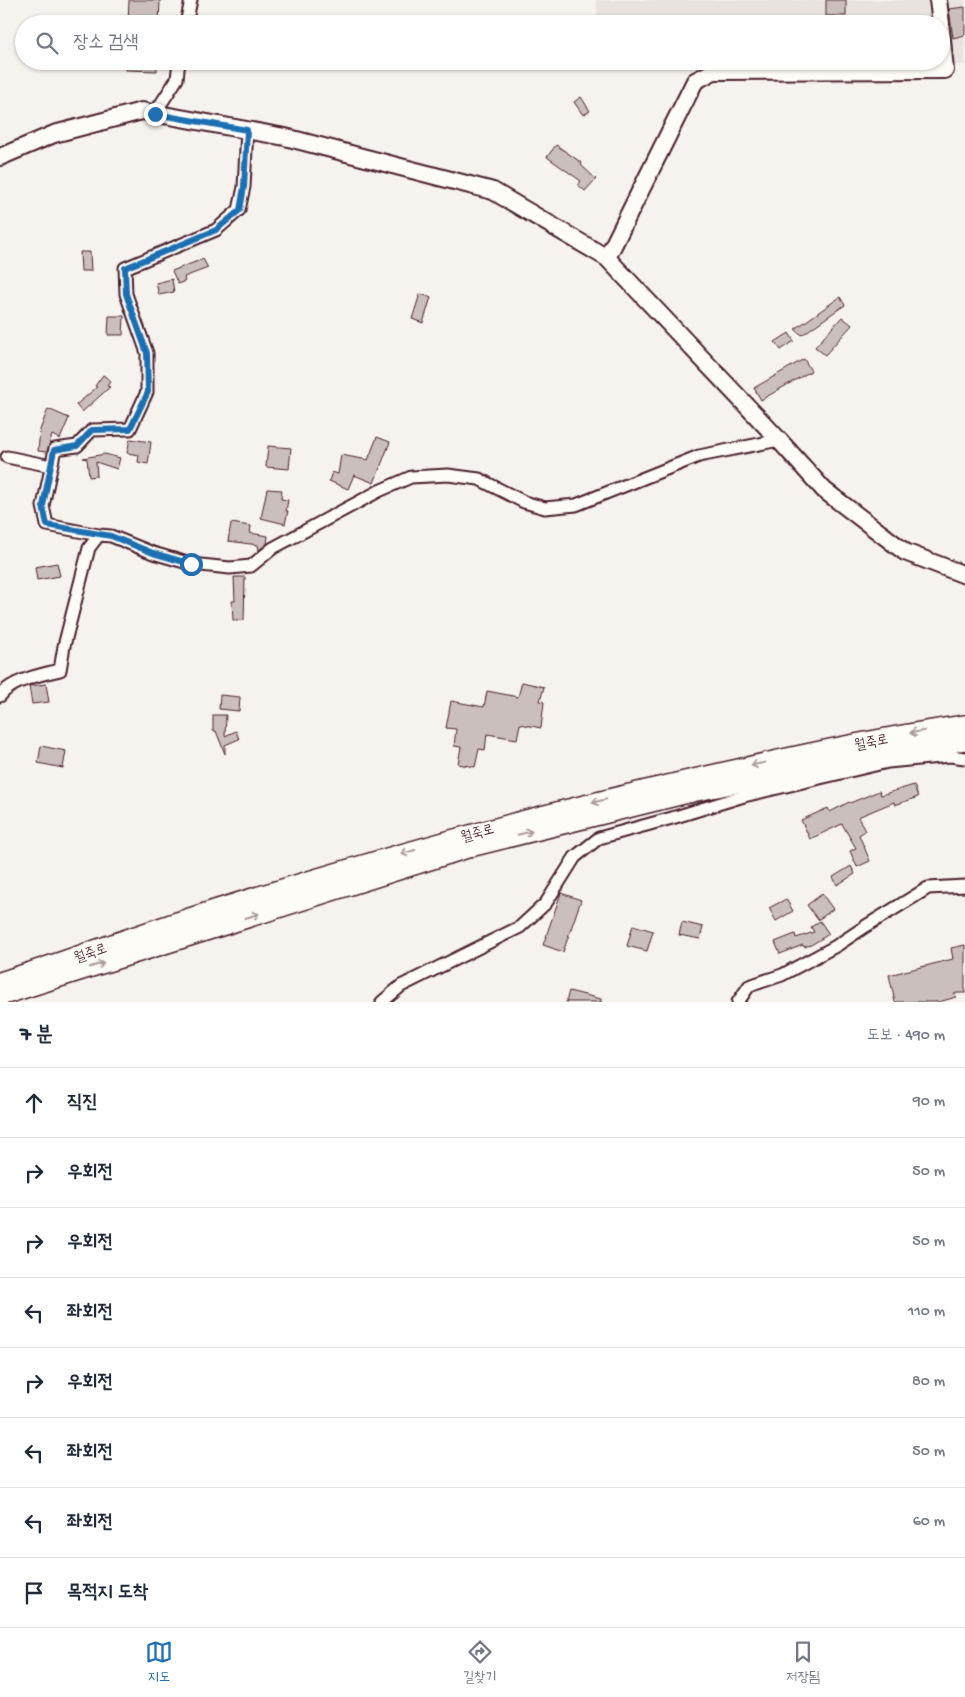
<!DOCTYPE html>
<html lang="ko">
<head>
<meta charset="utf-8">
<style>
	:root { --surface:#fff; --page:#f2f2f3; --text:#1f2937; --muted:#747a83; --line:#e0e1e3; --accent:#1f6fb2 }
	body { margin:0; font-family:"Gochi Hand","Poor Story",sans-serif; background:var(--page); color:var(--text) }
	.stop { position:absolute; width:15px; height:15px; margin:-11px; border:4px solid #1f6fb2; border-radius:50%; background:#fff }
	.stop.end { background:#1f6fb2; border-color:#fff; box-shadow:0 1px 5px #0008 }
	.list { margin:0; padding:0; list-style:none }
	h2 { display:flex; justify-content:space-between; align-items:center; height:65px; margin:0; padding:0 20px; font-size:21px }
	h2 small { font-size:16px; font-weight:400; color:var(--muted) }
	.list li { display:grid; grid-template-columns:32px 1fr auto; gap:15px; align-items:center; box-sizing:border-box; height:70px; padding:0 20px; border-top:1px solid var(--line) }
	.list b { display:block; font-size:19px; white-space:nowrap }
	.list em { font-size:16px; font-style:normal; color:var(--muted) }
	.icon { flex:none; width:28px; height:28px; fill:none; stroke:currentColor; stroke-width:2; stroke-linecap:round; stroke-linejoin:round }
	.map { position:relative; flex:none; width:965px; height:1002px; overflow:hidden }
	.search { position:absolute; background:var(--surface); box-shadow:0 1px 4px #0004; left:15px; right:15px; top:15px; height:55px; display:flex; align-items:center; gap:12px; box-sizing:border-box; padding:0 18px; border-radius:28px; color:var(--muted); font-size:19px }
	.sheet { height:625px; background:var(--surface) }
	nav { display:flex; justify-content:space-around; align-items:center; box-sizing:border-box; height:70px; border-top:1px solid var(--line); background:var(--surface); font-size:14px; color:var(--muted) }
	nav a { display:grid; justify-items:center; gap:2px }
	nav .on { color:var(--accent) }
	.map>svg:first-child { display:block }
	.built { fill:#e9e3e0 }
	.building { fill:#cbbfbe; stroke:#4a1f2b }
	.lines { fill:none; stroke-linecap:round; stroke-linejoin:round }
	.street-casing { stroke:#4a1f2b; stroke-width:15 }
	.secondary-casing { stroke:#4a1f2b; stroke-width:20 }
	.primary-casing { stroke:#4a1f2b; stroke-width:22 }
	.street { stroke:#fdfcf7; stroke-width:11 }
	.secondary { stroke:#fdfcf7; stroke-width:16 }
	.primary { stroke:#fdfcf7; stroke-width:19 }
	.oneway { stroke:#ac999b }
	.route { stroke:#1f6fb2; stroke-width:6 }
	.labels { text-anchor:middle; stroke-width:5; stroke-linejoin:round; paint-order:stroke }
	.street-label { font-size:14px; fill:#4a1f2b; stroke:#fdfcf7 }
</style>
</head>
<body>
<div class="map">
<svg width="965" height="1002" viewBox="0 0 965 1002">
	<rect width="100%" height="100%" fill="#f6f3ef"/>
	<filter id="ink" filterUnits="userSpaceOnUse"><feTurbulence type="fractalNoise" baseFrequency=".02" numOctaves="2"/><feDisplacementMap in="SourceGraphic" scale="10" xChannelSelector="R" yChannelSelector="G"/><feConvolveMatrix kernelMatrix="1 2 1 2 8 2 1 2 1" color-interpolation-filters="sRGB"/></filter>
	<g filter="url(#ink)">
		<path class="built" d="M596,0H965V65L601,62L941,61V24H598Z"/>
		<path class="building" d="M129,0H160L159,24H128Z
			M826,0H846V16H826Z
			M965,7V35L953,38L949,9Z
			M126,61H157V71L126,70Z
			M581,97L590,111L583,115L574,102Z
			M556,145L582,163L581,165L596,179L585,191L578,185L581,181L547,157Z
			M80,252H90L91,271H81Z
			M203,259L208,268L184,277L185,281L178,284L172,271Z
			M172,279L174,292L159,295L156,283Z
			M420,294L431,297L423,323L412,319Z
			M840,297L845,305L833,313L802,335L795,329Z
			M109,316H124L123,335H108Z
			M842,317L852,325L825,355L815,347Z
			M789,333L794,341L781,350L775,342Z
			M804,359L811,371L761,400L754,388Z
			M103,375L111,381L107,386L110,387L82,412L76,405L97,387L95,386Z
			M48,409L69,418L60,439L52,435L47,452L38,451L40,430Z
			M377,437L390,442L374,483L354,475L348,489L329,481L332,472L338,474L341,455L368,460Z
			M130,439L151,442L148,464L138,462L139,455L127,453Z
			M268,446L291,448L289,469L266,467Z
			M105,454L120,458L117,469L96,462L97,476L89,477L87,459L83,458Z
			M267,489L282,490L281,499L288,500L286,511H288L285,524L261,518Z
			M231,523L251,526L250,533L268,536L267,544L259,550L258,545L228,541Z
			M57,563L60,576L37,580L35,567Z
			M234,577H245L244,620H233L232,601H235Z
			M522,682L544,687L540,701L544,702L541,728L520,724L517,739L487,734L485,750L479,749L475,767L458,764L461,747L454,746L456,729L446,728L451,701L484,707L487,691L518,697Z
			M46,684L49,702L32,704L29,686Z
			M220,695L240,697L239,711L219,709Z
			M213,715H226L225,736L236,731L239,739L225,745V754L216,731H213Z
			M41,746L66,751L63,768L38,763Z
			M914,785L918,797L895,805L894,802L858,817L865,831L859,835L870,861L857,867L850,851L856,848L842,824L810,839L801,820L828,808L830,812L849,802L850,803L879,791L881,795Z
			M851,866L855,874L837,885L833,877Z
			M561,893L581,900L563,952L543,945Z
			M822,894L833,909L818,920L807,905Z
			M786,899L793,911L776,921L769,908Z
			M820,921L829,934L811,945L804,947L803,945L780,954L775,942L795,934L796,938L814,932L811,927Z
			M682,922L703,927L700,939L679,935Z
			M633,925L653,931L647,951L627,946Z
			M965,945V993H954L956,997L939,1002H895L889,975L953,959L951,948Z
			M569,991L601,999V1002H566Z"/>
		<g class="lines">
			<g class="street-casing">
				<path id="street" d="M186,24L191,0
					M155,113L177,79L179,61
					M7,457L51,466
					M99,535L47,525L43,506L55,449L77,446L92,430L130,429L147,392V353L126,294L125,268L216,230L239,210L244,187L247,130
					M0,696C10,681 42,674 60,670L64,646L89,548L99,535L111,536L153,553L191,564L230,568L251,566L273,548L379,491L411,477L448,475L479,479L524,502L545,508L576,505L699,456L779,440
					M382,1002L401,986L520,927L546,903L575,857L599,838L672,818L744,796L888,762L950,756L965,758
					M738,1002L749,986L782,975L836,946L866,926L928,888L965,886"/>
			</g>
			<g class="secondary-casing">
				<path id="secondary" d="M938,0L941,24
					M0,157L54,134L142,111L285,137L493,191L607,258L779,440L824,490L905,552L965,575
					M607,258L695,81L714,71L945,70L941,30"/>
			</g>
			<g class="primary-casing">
				<path id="primary" d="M0,982C57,964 114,943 171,924C358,863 547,811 738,769C813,752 889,736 965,725
					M0,996L474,846L692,792L906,749L965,740"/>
			</g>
			<use href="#street" class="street"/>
			<use href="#secondary" class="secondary"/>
			<use href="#primary" class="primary"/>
		</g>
		<defs><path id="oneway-shaft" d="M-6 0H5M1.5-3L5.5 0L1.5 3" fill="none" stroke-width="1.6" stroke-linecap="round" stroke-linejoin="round" transform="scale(1.25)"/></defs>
		<g class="oneway">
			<use href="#oneway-shaft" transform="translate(917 732) rotate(171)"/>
			<use href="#oneway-shaft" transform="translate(758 764) rotate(168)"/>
			<use href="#oneway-shaft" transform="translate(599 801) rotate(166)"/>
			<use href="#oneway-shaft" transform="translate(525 833) rotate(-14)"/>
			<use href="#oneway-shaft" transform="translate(408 852) rotate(164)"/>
			<use href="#oneway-shaft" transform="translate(252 916) rotate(-18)"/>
			<use href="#oneway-shaft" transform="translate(97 965) rotate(-18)"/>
		</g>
	</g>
	<g class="lines" filter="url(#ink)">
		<path class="route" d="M155,114L247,130L244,187L240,210L216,230L125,268L126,294L147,353L148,392L130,429L92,430L77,446L54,450L43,506L47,525L111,536L153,553L191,564"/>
	</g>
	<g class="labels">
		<g class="street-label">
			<text transform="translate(871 741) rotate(-11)" y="5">월죽로</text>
			<text transform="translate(477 832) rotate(-16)" y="5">월죽로</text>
			<text transform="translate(90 952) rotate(-19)" y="5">월죽로</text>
		</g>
	</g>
</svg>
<div class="stop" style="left:191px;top:564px"></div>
<div class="stop end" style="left:155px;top:114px"></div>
<div class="search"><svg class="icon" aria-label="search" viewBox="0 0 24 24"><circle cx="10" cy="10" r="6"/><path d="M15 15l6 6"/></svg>장소 검색</div>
</div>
<section class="sheet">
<h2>7 분<small>도보 · 490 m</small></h2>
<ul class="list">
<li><svg class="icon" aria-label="ahead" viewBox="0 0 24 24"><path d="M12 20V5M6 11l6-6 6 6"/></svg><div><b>직진</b></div><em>90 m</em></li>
<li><svg class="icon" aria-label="right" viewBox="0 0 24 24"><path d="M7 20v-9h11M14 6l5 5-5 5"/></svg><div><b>우회전</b></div><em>50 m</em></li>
<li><svg class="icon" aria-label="right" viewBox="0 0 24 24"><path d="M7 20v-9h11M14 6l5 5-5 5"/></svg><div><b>우회전</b></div><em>50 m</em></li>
<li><svg class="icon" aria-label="left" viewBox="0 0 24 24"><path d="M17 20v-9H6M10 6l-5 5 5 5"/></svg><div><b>좌회전</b></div><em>110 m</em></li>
<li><svg class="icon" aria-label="right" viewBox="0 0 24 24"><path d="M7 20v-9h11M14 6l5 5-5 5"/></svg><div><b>우회전</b></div><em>80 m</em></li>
<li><svg class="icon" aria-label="left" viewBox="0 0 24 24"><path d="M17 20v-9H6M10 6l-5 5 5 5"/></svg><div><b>좌회전</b></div><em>50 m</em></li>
<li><svg class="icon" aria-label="left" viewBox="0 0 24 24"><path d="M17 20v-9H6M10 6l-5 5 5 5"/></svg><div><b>좌회전</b></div><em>60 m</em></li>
<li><svg class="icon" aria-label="arrive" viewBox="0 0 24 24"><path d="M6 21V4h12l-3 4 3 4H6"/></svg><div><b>목적지 도착</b></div></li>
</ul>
</section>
<nav>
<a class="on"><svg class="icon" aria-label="map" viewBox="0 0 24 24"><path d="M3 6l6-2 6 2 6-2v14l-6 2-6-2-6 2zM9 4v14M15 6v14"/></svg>지도</a>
<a><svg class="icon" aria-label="directions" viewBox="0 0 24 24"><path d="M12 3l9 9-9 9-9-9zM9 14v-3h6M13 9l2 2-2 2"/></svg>길찾기</a>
<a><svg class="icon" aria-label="saved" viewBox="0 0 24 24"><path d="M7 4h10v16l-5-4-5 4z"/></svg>저장됨</a>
</nav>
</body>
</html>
